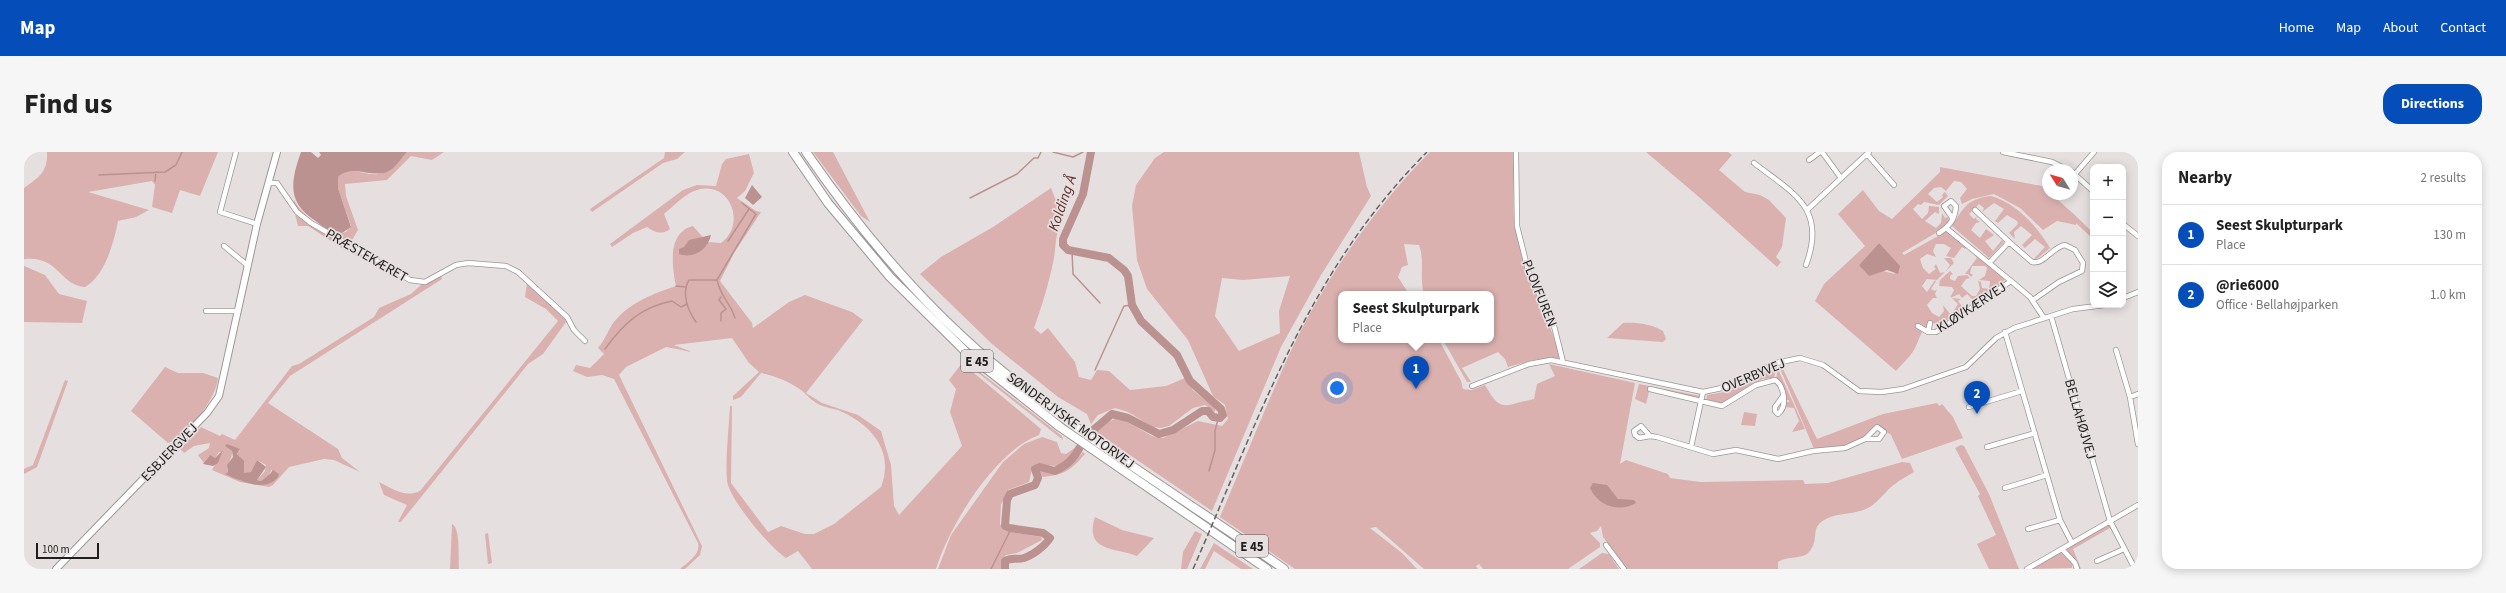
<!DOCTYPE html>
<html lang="en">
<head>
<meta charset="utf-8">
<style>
	:root { --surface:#fff; --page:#f6f6f6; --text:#222; --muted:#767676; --line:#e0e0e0; --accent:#054eb9 }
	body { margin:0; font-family:"Source Sans 3",sans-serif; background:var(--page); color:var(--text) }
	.controls { position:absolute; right:12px; top:12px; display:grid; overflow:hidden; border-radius:8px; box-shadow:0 2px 10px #0003 }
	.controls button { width:36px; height:36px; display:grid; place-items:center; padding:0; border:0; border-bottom:1px solid var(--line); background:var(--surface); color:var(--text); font:20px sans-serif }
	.compass { position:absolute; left:2018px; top:12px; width:36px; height:36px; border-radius:50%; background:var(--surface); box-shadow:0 2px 10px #0003; rotate:307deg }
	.scale { position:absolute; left:12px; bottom:10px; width:63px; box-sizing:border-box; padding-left:4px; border:2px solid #1f1d1d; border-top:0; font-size:11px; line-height:14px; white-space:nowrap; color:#1f1d1d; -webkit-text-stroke:3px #e5e0df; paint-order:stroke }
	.you { position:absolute; left:1313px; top:236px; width:14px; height:14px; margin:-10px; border:3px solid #fff; border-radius:50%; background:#1a73e8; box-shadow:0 0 0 6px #1a73e833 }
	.badge { display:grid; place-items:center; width:26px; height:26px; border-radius:50%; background:var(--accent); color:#fff; font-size:13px; font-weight:700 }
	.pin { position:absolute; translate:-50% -33px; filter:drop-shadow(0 1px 2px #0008) }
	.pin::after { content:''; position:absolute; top:21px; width:14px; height:12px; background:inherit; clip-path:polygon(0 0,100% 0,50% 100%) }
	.popup { position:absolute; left:1314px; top:139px; width:156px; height:52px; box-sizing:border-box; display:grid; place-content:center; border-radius:8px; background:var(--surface); filter:drop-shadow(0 1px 3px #0005); font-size:13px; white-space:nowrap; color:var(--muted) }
	.popup b { font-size:15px; color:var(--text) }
	.popup::after { content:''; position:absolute; left:50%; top:100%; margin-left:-8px; border:8px solid transparent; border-top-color:var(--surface) }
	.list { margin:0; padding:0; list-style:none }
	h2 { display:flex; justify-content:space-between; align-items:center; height:52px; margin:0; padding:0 16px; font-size:17px }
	h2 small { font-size:13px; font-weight:400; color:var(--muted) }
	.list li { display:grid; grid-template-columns:26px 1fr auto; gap:12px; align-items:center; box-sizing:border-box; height:60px; padding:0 16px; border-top:1px solid var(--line) }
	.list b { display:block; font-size:15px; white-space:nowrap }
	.list p { margin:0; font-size:13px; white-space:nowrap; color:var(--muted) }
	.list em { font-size:13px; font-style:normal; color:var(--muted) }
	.icon { flex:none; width:22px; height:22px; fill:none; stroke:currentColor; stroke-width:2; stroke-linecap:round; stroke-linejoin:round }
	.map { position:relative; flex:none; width:2114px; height:417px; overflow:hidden; border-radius:16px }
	header { display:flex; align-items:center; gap:24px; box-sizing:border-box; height:56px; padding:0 20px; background:var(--accent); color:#fff }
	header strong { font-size:19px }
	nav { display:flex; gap:22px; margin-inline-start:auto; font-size:14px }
	.intro { display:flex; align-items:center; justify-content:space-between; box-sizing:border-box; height:96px; padding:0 24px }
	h1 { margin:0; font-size:28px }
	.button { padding:10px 18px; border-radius:16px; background:var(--accent); color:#fff; font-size:14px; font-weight:700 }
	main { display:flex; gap:24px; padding:0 24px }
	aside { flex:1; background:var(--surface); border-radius:16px; box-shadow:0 2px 10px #0003 }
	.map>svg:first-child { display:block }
	.green { fill:#dab1af; fill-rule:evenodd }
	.water { fill:#bc9290 }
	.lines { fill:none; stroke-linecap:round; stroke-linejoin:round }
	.stream { stroke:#bc9290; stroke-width:1.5 }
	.river { stroke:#bc9290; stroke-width:8 }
	.minor-casing { stroke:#9b9696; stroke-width:6 }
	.secondary-casing { stroke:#9b9696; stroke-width:8 }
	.motorway-casing { stroke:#9b9696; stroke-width:10 }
	.minor { stroke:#fff; stroke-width:4.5 }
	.secondary { stroke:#fff; stroke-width:6 }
	.motorway { stroke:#fff; stroke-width:8 }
	.rail { stroke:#656262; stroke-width:1.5; stroke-dasharray:6 3; stroke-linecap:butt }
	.labels { text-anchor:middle; stroke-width:3.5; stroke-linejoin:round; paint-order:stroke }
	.shield { fill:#e5e0df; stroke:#5a5857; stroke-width:1 }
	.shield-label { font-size:13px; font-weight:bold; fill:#1f1d1d }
	.street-label { font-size:14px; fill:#1f1d1d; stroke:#e5e0df }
	.water-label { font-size:15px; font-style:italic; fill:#622b2b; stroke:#e5e0df }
</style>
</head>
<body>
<header>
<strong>Map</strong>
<nav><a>Home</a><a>Map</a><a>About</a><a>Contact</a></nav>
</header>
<div class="intro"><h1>Find us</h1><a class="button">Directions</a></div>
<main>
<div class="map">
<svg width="2114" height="417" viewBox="0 0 2114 417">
	<rect width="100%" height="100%" fill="#e5e0df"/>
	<path class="green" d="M23,0H194L176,44L156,38L148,61L128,55L131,33L128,29L64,40L125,58L112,65L94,69C90,90 81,124 61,135C35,133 35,103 0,107V36C15,25 24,20 23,0Z
		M383,0H420L408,8L387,4L363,28L321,32L322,44L334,78L328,88L341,100C316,86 287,74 269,51L270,48C278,63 305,86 322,80L327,74L314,36V25C326,13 340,24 354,22C367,21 374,9 383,0Z
		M641,0H661L653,7L639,11L568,60L566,57L640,6Z
		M789,0H809L846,70L837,64Z
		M1140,0H1335L1343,35L1347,44L1297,123L1257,195L1188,359L1072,280L1082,271L1095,265L1128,284L1139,286L1174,269L1198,274L1204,267L1201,253L1189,244L1164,188L1123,137L1113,108L1108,54L1112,33L1131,6ZM1266,124L1255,159L1256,181L1215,199L1191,164L1198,126L1219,128Z
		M1406,0H1489C1492,24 1487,49 1491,73C1499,122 1523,160 1537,206L1509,208L1484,215L1481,207L1474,200L1438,216L1447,230H1443L1419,188H1467V142H1400C1395,125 1401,109 1395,93L1380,92L1384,113L1378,115L1374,125L1385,142H1317V188H1415L1437,229L1439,237L1447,238L1461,233C1477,262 1481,253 1510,247L1513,232L1531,224L1525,212L1611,231L1596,312L1602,308L1644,322L1646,326L1677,330L1779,328L1781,332L1804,331L1878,310L1886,311L1890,320C1884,324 1877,327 1871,332C1862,338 1854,351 1844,356C1829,364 1808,359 1795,372C1788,379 1795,392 1783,402C1775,407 1762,404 1754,410V417H1603L1579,385L1577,374L1573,379L1566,381L1576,391V395L1544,417H1459L1455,412L1452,414L1454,417H1400L1352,375L1346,376L1378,401L1393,417H1271L1196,365C1219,311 1241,256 1265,203C1299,130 1349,57 1406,0Z
		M1622,0H1704L1708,3L1695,18L1721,40L1736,43L1745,48L1762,66L1758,95L1752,105L1757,110L1753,115L1675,45Z
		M725,2L730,21L721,39L713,46L732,59L737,60L710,101L696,129L728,171L729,176L765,150L781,143L828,160L839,168L782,241L798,251L834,263L857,279L867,313L870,354L875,363L938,294L926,260L932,237L925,228L938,211L1017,277L1015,283C971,299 925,374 912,417H788L774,399L762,406C746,396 704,346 703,328C701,304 705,278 706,254H708L707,331L744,380L757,374L781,382H790L810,372L857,335C871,299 847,272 814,258C807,256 800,255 794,252C787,248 783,243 777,238C766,230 751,224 737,221L717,245L709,248V244L735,220L725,211L708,186L650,193L668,200L642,195L602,215L595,223L678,394L676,403L661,417H656C664,410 677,402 674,391L590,227L578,223L563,225L549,219L552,213L566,216L580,202L574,196C581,188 584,178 590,170C606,150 629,142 652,134C648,115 643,80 669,74L683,90L697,91C723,72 706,28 673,38C660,42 650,54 640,62L646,77C638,83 631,81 623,75L609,81L588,95L586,92L659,38L673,33L692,34L698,12L702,7Z
		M1916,15L2018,34C2034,48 2053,64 2069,81V87L2052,71V73L2033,69L2019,78L1996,56L1970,42L1948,47L1938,52L1936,46L1943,37L1937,30L1930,29L1922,39L1917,35L1910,36L1904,42L1913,50L1919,45L1918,43L1921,40L1924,44L1915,53L1900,50L1897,53L1894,52L1889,57L1898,67L1904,61L1905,54L1915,55V62L1911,60L1901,69L1912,76L1917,71L1918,61L1921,66L1924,65L1925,70L1910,82L1878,101L1880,103L1923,79L1943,94L1941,97L1938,95L1930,106L1922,104L1927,96L1920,92H1912L1909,99L1912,105L1903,102L1896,107L1899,116L1905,122L1912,117L1910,115L1912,112L1916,121L1921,120L1926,113L1920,106H1927L1930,111L1913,128L1903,127L1898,134L1903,140L1911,128L1912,129L1907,137L1911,139L1913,137L1911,142L1913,146H1909L1903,153L1908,161L1915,165L1920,159L1919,153L1927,163L1934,152L1928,146L1937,147L1934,149L1940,157L1948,152L1949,153L1918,173L1908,171C1894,181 1898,183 1891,196C1887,204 1878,212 1872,219L1791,149L1800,132L1841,94L1814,62L1839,38L1855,59L1868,67L1916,20ZM1855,91L1871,122L1835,113Z
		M1027,36L1039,66C1030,84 1033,92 1029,111C1024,134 1018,154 1010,176L1017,182L1024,176L1051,210L1055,225L1067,228L1073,218L1085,219L1106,238L1142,234L1161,226L1169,238L1191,256V260L1181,253L1169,256L1145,274L1137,276L1129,275L1104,260L1091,256L1074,263L1067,272L1063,262L1034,245L968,192L896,122L917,105L969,75Z
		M1967,44C1992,51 2013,74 2026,96L2014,106L2009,108L2021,95L2011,87L2001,96L1998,93L2008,83L1997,74L1990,80L1991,87L1985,81L1994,72L1993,69L1983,63L1974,71L1971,69L1980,57L1970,51L1958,60L1960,56L1955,52L1945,62L1950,67L1953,64L1952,67L1956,70L1952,71L1947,78L1956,86L1962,77L1970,83L1961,89L1969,99L1978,88L1980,90L1965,106L1928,74C1940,55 1943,47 1967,44Z
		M271,62L347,109L321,98L284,74H274Z
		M1946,97L1980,127L1979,133L1952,151L1943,142L1938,146L1935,142L1926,146L1930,138L1928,135L1915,134L1916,128L1926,119L1929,122L1926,124V127L1931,129L1934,124L1943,123L1946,126L1942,127L1937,134L1948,144H1952L1956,137L1954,129L1957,130L1958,136L1965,137L1966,129L1955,128L1961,124L1963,116L1961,114H1948L1946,121L1949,123L1947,125L1944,122H1941L1953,106Z
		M0,114L21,123L35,142L63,149L58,171L0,170Z
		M417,124L418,127L266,224L244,251L314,297L318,306L336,320L310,308L300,307L265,315L249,333L245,335L216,330L188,318L198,300H195L191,306L185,304L180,311L174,303L185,296L186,291L170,294L160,301L156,297L177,275L196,284L198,282L211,288L268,214L275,212L350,165L355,156L387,142L398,132ZM210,295L216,298L213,302L216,305L220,321H227L233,308L242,313L241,319L233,328L237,329L246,322L247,318L255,323C233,338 225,332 202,322L204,320C201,312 209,308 208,299L204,296Z
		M503,131L539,163L542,170L519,202L504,212L377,370H374L383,353L360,343L355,330C369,337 381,346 396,339L534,169L522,157L501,145Z
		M1599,171C1612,170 1628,172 1639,179L1642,187L1639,190L1583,186Z
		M1757,213L1793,287L1859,262L1913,251L1915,254L1918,252L1929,265L1939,286L1878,307L1867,283L1854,274C1846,275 1846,282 1840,286C1826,296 1806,297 1790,297L1755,214Z
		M141,215L154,221H179L194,226C193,245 163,286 144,291L107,259Z
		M1753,215L1750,226L1738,227L1705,248L1704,247L1698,252L1682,250L1683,243L1706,239Z
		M1754,217L1781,277L1768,280L1775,269L1770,256L1760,255L1762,250H1765V248H1762L1758,232L1752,226Z
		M953,218L1038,284L1039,288L953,220Z
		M41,228L44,229L13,315L0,322V317L9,313Z
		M1615,232L1677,244V248L1626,236L1622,252L1611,247Z
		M1720,260L1733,262L1731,274L1717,273Z
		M1018,285L1033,290L1037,301L1042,302L1052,295L1051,299L1035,314L1009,313L1005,330L984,338L985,340L977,352L976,372L981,379L1017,385L1018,388L993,401L982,403L978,408L977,417H914L927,383L979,310L1000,292Z
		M1937,293L1940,294L1965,342L1995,417H1965L1953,392L1972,383L1954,344L1956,342L1931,296Z
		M1059,300L1061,302C1047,318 1041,323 1019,325L1015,322L1017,318C1037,323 1046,316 1059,300Z
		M1071,365L1098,378L1130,386L1113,404C1090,395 1060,400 1071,365Z
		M428,372C437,376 434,407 435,417H426Z
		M2083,373L2087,374L2092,386L2086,376L2049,397L2057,417H2055L2042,397Z
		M1171,379L1178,382L1163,417H1157L1159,400Z
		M464,381L468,411L464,412L461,382Z
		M1190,391L1229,417H1217L1190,399L1181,417H1176Z
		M2036,400L2048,411V416L2008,417Z
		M1578,401L1585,402L1595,417H1555Z"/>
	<path class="water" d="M277,0H287L294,6L297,3L295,0H383C377,6 372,16 363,20C348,26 327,12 314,25V36L327,75L318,81C308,81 300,76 293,70C263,51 266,31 277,0Z
		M728,33L738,45L729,53L721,46Z
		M687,83C684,98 669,107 655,102V97L660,95L665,88Z
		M1855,91L1876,114L1874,122L1863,118L1845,124L1835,113Z
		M203,292L216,297L213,302L220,309V321L227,320L233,308L242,315L233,328L237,329L246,322L249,318L255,322L254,325C241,341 217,329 201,322L204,320L203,313L209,305L208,299L201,294Z
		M199,298L194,311L189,314L179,312L186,303L191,306Z
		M1569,331L1583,333L1594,347L1610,348L1612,351C1595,361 1574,354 1566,336Z"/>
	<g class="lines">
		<path class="stream" d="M1029,0L1049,5L1059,0
			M75,23L141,20L152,13L158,0
			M131,29L132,20
			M946,46L993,22L1010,6H1014L1017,0
			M704,89L725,57
			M1048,99L1049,122L1076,151
			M652,134L662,135
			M711,166C706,150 697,146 693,128L732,62L718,51
			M697,169V161L702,157L695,148L697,145
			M672,170C664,159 657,141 665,128H693
			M581,197C599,172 617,155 648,149L657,155L663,152
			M1071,218L1100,154L1108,153
			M1185,319L1191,298V279L1194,267
			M967,417L987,377"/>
		<path class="river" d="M1067,0L1059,42L1039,87V93L1044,98L1085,106L1100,118L1104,124L1108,153L1117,169L1153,203L1166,229L1197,257L1199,263L1196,266L1189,265L1184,259H1178L1149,278L1135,282L1104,266L1088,262L1068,279
			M981,417V409C987,405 993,408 1000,406C1009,403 1021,394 1026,386L1019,381L985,376L981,374L983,348L986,342L1011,333L1014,326L1011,317L1016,315L1031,319C1043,313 1050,307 1056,295"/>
		<g class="minor-casing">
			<path id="minor" d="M212,0L196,60L233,72
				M1492,0L1493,74L1505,122L1529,170L1539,210
				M1798,0L1817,26
				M1979,0L2028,10L2044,18
				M1843,2L1870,33
				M1785,8L1796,0
				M1730,11C1770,42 1803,56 1782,113
				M2048,20L2069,39
				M2051,22L2070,0
				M244,31H253L273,60L287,71L386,128L401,130L432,113L444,111L482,114L494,120L543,165L550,178L561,189
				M1783,58L1845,0
				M1951,58L1985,90L1966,110
				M2099,72L2114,84
				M1922,76L1987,129
				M1915,81C1926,74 1931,67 1932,54L1927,49L1920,54L1929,67
				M1985,90L2008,110C2020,113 2028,95 2041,93L2051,98L2059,111L2058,119L2035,130L2009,148
				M200,94L223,113
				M2099,146L2114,140
				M182,159H214
				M2027,164L2086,369L2111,417
				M1894,174L1904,180H1912L1987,129L2006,145L2020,166
				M1904,180L1906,171
				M1981,180L2036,368L2048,391
				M2092,198L2106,245L2114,292
				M1448,234L1505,212L1527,208L1679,240L1707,234L1752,211L1776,206L1799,213L1835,239L1858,240L1879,237L1942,215L1972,186L1990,176L2049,157L2081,153
				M1626,237L1698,254L1732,233L1751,228C1760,234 1764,254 1754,262L1751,259V255L1759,244
				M2106,245L2114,242
				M1945,255L1998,239
				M1626,284L1617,274L1610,279L1611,283L1615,286L1626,284L1633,285L1689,302L1712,298L1754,307L1789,299L1821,296L1841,287L1853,275L1860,280L1855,287H1841
				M1667,295L1679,240
				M1963,295L2011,281
				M1981,336L2023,323
				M2004,377L2036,368
				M1582,393L1600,417
				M2038,397L2051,411L2053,417
				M2073,409L2100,397
				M2003,417L2114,353"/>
		</g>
		<g class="secondary-casing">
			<path id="secondary" d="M32,417L183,261L195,244L233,72L253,0"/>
		</g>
		<g class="motorway-casing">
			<path id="motorway" d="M769,0L804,51L866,125L945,203L1036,275L1243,417
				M782,0C839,83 904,160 983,223C1071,294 1168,352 1260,417"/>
		</g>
		<use href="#minor" class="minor"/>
		<use href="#secondary" class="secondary"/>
		<use href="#motorway" class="motorway"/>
		<path class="rail" d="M1169,417C1236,265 1283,120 1403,0"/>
	</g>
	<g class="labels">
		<g class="shield">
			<rect x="937" y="198" width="32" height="22" rx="3"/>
			<rect x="1212" y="383" width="32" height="22" rx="3"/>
		</g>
		<g class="shield-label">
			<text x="953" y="214">E 45</text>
			<text x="1228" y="399">E 45</text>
		</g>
		<g class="street-label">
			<text transform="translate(343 103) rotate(30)" y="5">PRÆSTEKÆRET</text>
			<text transform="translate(1516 141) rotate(68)" y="5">PLOVFUREN</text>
			<text transform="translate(1947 155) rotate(-33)" y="5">KLØVKÆRVEJ</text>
			<text transform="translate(1729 223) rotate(-23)" y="5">OVERBYVEJ</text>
			<text transform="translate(2057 267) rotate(74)" y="5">BELLAHØJVEJ</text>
			<text transform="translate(1047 268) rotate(36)" y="5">SØNDERJYSKE MOTORVEJ</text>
			<text transform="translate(145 300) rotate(-46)" y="5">ESBJERGVEJ</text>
		</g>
		<g class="water-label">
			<text transform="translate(1038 51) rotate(-71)" y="5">Kolding Å</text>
		</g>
	</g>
</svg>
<div class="controls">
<button>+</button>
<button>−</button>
<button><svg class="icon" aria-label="locate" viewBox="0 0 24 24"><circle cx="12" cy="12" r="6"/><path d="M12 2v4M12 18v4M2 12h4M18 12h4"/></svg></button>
<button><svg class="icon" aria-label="layers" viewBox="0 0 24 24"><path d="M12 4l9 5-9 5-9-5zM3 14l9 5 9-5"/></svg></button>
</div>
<svg class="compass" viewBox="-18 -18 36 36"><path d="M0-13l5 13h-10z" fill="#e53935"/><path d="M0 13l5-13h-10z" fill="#767676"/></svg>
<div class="scale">100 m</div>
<div class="you"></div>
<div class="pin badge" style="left:1392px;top:237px">1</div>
<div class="popup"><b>Seest Skulpturpark</b>Place</div>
<div class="pin badge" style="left:1953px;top:262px">2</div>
</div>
<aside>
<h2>Nearby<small>2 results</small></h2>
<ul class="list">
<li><span class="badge">1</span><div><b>Seest Skulpturpark</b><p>Place</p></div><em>130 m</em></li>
<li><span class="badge">2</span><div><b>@rie6000</b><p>Office · Bellahøjparken</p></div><em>1.0 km</em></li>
</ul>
</aside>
</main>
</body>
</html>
